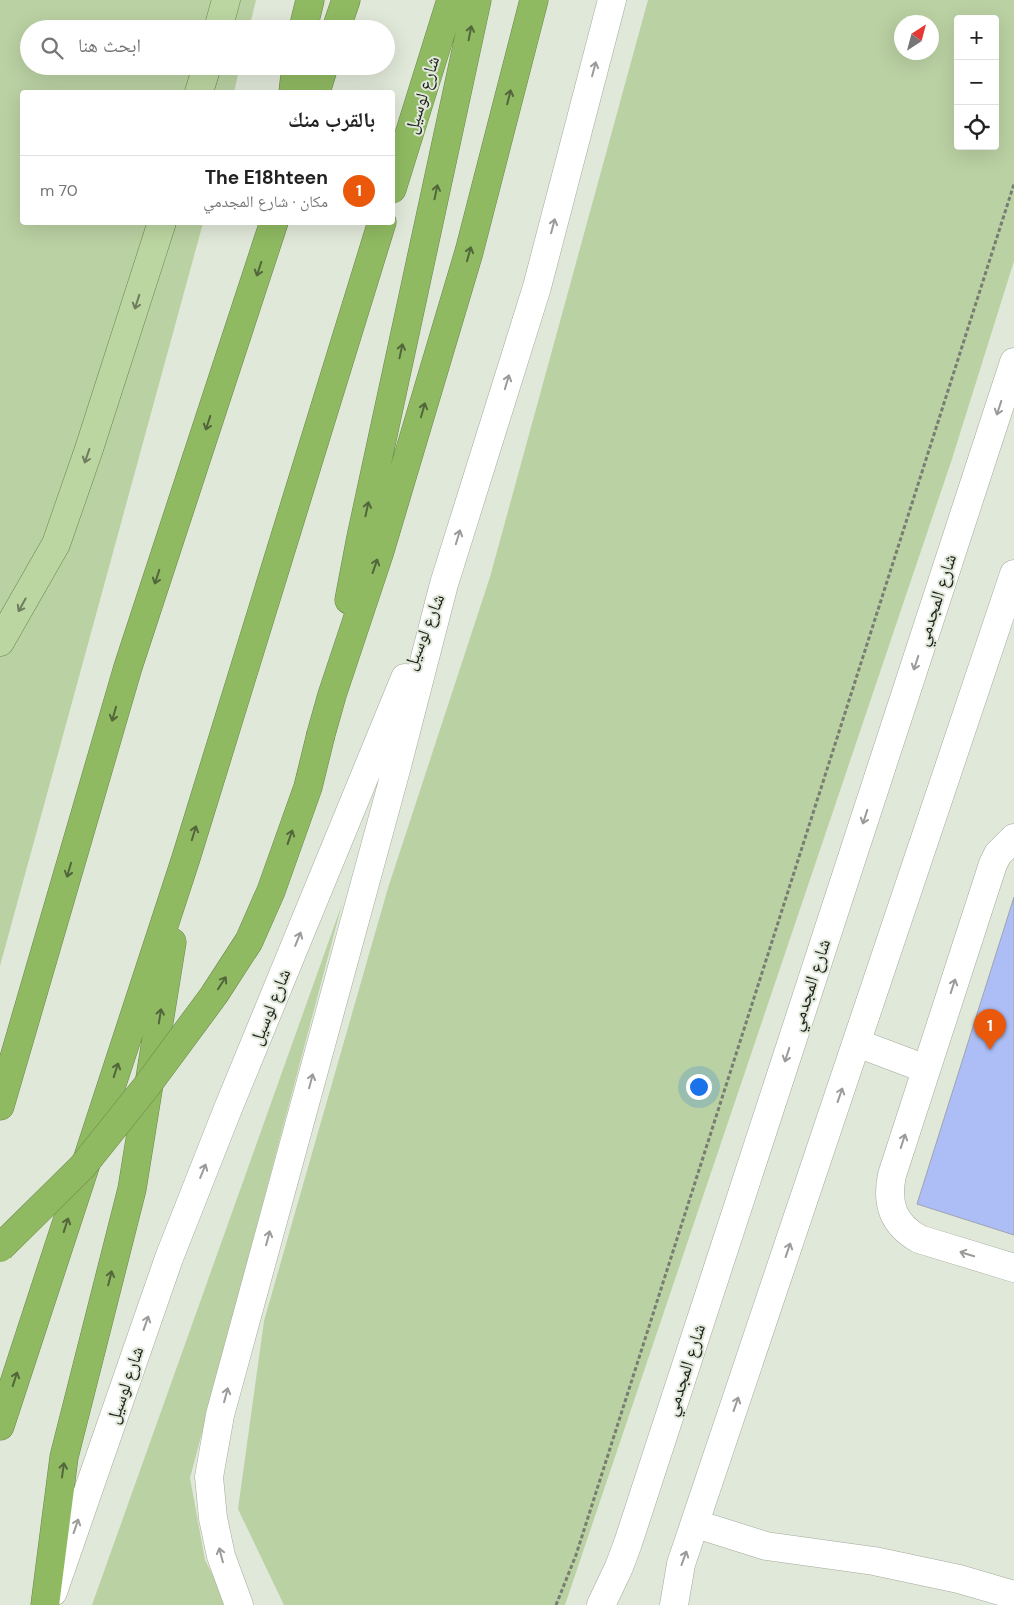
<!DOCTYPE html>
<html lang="ar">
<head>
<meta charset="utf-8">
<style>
	:root { --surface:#fff; --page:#f2f2f2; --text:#222; --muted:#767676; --line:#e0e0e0; --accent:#ea580c }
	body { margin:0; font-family:"DM Sans","Noto Naskh Arabic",sans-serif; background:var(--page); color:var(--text); direction:rtl }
	.controls { position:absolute; right:15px; top:15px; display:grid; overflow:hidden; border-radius:5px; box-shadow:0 5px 20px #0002 }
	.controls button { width:45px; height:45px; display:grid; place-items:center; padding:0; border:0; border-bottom:1px solid var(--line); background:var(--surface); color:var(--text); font:25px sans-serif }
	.compass { position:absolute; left:894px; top:15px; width:45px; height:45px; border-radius:50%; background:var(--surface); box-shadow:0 5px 20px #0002; rotate:36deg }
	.you { position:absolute; left:698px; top:1086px; width:18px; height:18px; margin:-12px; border:4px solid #fff; border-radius:50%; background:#1a73e8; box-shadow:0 0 0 8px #1a73e833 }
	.badge { display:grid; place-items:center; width:32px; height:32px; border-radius:50%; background:var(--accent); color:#fff; font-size:16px; font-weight:700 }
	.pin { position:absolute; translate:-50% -41px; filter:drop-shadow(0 1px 2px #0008) }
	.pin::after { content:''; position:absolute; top:26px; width:18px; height:15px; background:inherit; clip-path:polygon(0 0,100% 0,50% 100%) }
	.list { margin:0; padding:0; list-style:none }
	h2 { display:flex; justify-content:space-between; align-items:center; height:65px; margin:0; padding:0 20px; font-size:21px }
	h2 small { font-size:16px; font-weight:400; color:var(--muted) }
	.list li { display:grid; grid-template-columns:32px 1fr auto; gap:15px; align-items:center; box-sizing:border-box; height:70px; padding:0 20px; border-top:1px solid var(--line) }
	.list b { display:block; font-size:19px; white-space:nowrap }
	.list p { margin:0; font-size:16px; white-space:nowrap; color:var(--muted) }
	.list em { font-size:16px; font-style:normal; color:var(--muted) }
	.icon { flex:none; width:28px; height:28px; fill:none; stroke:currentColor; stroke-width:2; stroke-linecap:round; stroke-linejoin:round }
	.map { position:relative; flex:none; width:1014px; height:1605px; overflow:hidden; direction:ltr }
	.search { position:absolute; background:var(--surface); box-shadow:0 5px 20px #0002; left:20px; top:20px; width:375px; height:55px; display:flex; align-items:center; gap:12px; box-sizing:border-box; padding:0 18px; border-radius:28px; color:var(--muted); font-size:19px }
	.panel { position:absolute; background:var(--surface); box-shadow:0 5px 20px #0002; left:20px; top:90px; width:375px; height:135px; border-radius:5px; direction:rtl }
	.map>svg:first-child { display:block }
	.green { fill:#bad1a3; fill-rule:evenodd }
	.building { fill:#acbef5; stroke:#9ea3b2 }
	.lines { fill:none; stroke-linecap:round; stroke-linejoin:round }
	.minor-casing { stroke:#a2aa9b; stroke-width:29 }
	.major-casing { stroke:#69854a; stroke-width:29 }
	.highway-casing { stroke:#69854a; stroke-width:29 }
	.path { stroke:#787d73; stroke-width:3; stroke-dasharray:4 2.5; stroke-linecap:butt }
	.minor { stroke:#fff; stroke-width:28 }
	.major { stroke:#bcd6a1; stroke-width:28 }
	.highway { stroke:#90ba62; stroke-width:28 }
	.highway-bridge-casing { stroke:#69854a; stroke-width:29; stroke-linecap:butt }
	.highway-bridge { stroke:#90ba62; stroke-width:28 }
	.oneway { stroke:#52663c }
	.oneway2 { stroke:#9b9c99 }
	.oneway3 { stroke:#6e7c5f }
	.labels { text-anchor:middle; stroke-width:4; stroke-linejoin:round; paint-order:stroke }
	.street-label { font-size:18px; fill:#20221d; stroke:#e0e8d9 }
</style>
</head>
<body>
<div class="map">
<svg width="1014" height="1605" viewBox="0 0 1014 1605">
	<rect width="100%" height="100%" fill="#e0e8d9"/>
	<path class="green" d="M0,0H256L249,29H29V66H240L234,92H22V222L203,223L0,966Z
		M648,0H1014V261L952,459L565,1605H284L238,1509L264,1321L388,888L490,577ZM958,19H995V146H958ZM932,22V52H902V22Z
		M342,904L190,1478L205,1560L228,1605H92Z"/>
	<path class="building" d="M1014,897V1235L917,1204Z"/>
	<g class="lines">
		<g class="minor-casing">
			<path id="minor" d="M1014,838L998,854L993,864L892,1175C886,1204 893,1224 919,1239L1014,1268
				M857,1043L926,1069
				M696,1524L766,1546L874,1561L959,1579L1014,1595
				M53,1592L169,1258L227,1111L405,678
				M239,1605L221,1556L213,1518L209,1477L220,1415L397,766L444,584L537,287L612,0
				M601,1605L619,1567L628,1543L1014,362
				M674,1605L681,1564L1014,574"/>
		</g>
		<g class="major-casing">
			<path id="major" d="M218,29L226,0
				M199,92L207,66
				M0,642L56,544L89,449L162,222"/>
		</g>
		<g class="highway-casing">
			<path id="highway" d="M303,29L310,0
				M336,29L346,0
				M293,92L296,66
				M316,92L324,66
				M392,189L451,0
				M349,600L361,537L477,0
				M321,734L332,695L379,554L469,252L534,0
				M0,1106L128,667L274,222
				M0,1426L186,858L382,222
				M45,1605L64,1457L132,1189L172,942"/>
		</g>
		<path class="path" d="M556,1605L576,1555L1014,184"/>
		<use href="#minor" class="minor"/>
		<use href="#major" class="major"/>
		<use href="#highway" class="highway"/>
		<g class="highway-bridge-casing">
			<path id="highway-bridge" d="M0,1248L82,1167L146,1087L214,995L249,941L271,891L308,787L321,734"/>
		</g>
		<use href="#highway-bridge" class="highway-bridge"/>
	</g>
	<defs><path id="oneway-shaft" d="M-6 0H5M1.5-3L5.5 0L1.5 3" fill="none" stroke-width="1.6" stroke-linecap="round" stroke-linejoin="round" transform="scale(1.25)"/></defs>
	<g class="oneway">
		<use href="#oneway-shaft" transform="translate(470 33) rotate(-79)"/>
		<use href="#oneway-shaft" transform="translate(509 97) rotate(-76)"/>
		<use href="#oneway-shaft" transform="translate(436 192) rotate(-78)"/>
		<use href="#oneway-shaft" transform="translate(469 254) rotate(-74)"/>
		<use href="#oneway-shaft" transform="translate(259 269) rotate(108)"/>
		<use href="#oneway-shaft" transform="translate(401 351) rotate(-78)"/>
		<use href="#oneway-shaft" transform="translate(423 410) rotate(-74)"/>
		<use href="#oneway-shaft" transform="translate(208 423) rotate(108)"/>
		<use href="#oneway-shaft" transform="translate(367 509) rotate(-78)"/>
		<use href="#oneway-shaft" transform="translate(375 566) rotate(-71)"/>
		<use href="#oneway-shaft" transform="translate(157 577) rotate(108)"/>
		<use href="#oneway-shaft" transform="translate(114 714) rotate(106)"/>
		<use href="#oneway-shaft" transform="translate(194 833) rotate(-73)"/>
		<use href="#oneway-shaft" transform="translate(290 837) rotate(-71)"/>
		<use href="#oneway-shaft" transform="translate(69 870) rotate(106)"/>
		<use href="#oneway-shaft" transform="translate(222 983) rotate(-57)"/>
		<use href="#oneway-shaft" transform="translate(160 1016) rotate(-81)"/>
		<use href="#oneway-shaft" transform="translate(116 1070) rotate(-72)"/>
		<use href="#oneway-shaft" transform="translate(66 1225) rotate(-72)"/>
		<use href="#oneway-shaft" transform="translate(110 1278) rotate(-76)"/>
		<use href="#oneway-shaft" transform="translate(15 1379) rotate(-72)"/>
		<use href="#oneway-shaft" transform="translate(63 1470) rotate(-82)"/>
	</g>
	<g class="oneway2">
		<use href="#oneway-shaft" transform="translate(594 69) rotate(-75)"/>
		<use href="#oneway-shaft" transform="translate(553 226) rotate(-75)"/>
		<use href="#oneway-shaft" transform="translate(507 382) rotate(-73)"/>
		<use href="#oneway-shaft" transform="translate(999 408) rotate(108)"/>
		<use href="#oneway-shaft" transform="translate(458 537) rotate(-73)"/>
		<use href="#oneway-shaft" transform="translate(916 663) rotate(108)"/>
		<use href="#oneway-shaft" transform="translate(865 817) rotate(108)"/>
		<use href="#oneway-shaft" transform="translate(298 939) rotate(-68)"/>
		<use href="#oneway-shaft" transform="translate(953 986) rotate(-72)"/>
		<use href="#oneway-shaft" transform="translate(787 1055) rotate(108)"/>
		<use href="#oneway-shaft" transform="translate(311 1081) rotate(-75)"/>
		<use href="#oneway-shaft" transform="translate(840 1095) rotate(-71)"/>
		<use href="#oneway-shaft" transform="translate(903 1141) rotate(-72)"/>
		<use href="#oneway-shaft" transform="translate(203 1171) rotate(-68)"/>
		<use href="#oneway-shaft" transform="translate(268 1238) rotate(-75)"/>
		<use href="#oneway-shaft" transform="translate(788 1250) rotate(-71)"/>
		<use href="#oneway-shaft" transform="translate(967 1254) rotate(-163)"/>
		<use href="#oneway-shaft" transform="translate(146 1323) rotate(-71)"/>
		<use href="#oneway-shaft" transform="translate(226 1395) rotate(-75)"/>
		<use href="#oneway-shaft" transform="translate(736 1404) rotate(-71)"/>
		<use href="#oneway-shaft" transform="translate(76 1526) rotate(-71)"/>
		<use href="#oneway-shaft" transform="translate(221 1555) rotate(-105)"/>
		<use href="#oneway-shaft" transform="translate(684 1558) rotate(-70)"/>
	</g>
	<g class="oneway3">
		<use href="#oneway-shaft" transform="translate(137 302) rotate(108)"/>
		<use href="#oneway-shaft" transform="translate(87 456) rotate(109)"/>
		<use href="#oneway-shaft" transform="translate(22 605) rotate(119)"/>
	</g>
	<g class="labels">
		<g class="street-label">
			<text transform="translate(422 95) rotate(-73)" y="6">شارع لوسيل</text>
			<text transform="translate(936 600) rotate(-72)" y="6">شارع المجدمي</text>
			<text transform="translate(424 632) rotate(-68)" y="6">شارع لوسيل</text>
			<text transform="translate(810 985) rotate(-72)" y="6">شارع المجدمي</text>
			<text transform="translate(270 1007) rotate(-68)" y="6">شارع لوسيل</text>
			<text transform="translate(685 1370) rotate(-72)" y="6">شارع المجدمي</text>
			<text transform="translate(125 1385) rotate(-71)" y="6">شارع لوسيل</text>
		</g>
	</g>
</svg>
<div class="controls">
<button>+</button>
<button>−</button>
<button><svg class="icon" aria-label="locate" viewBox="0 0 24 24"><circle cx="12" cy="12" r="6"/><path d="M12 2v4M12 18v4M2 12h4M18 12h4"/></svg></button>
</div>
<svg class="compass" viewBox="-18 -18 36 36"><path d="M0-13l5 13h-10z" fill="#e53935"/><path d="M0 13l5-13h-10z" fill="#767676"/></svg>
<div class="you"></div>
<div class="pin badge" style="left:990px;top:1050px">1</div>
<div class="search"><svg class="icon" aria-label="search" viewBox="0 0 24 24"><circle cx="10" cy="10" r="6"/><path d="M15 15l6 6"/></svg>ابحث هنا</div>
<section class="panel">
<h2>بالقرب منك<small></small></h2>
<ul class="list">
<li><span class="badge">1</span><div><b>The E18hteen</b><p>مكان · شارع المجدمي</p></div><em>70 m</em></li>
</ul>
</section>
</div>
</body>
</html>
